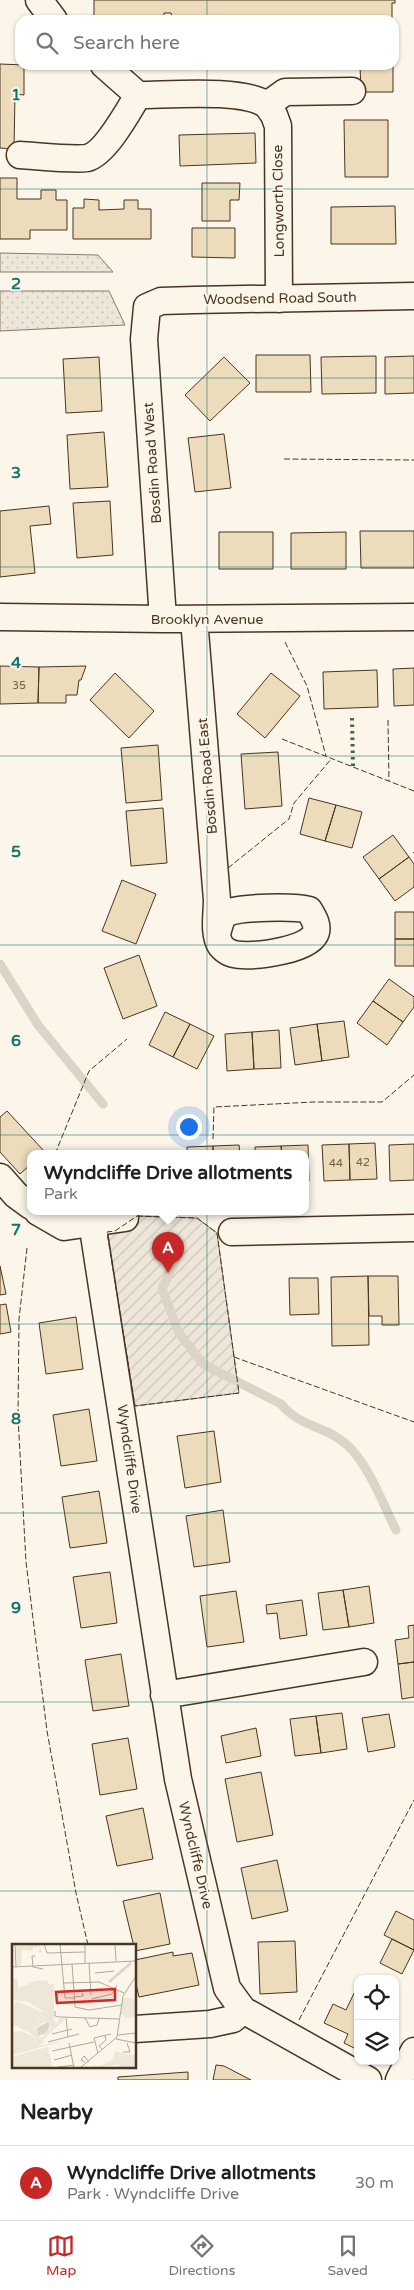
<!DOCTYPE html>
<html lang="en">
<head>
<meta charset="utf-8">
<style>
	:root { --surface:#fff; --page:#f2f2f2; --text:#202124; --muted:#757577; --line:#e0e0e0; --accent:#c62828 }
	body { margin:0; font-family:"Varela Round",sans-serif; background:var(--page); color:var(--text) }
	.controls { position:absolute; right:15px; bottom:15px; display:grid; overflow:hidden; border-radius:10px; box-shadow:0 1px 4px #0004 }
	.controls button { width:45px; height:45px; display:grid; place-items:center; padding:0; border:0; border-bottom:1px solid var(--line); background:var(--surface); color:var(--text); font:25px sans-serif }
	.you { position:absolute; left:188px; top:1126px; width:18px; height:18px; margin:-12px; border:4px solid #fff; border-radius:50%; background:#1a73e8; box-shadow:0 0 0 8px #1a73e833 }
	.badge { display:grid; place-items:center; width:32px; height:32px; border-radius:50%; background:var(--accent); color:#fff; font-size:16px; font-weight:700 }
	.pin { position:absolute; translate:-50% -41px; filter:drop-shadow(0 1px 2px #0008) }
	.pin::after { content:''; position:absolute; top:26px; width:18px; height:15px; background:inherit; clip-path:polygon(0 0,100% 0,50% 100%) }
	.popup { position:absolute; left:27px; top:1150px; width:282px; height:65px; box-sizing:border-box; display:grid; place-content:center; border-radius:10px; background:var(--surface); filter:drop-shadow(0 1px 4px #0005); font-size:16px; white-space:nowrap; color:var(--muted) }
	.popup b { font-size:19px; color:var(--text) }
	.popup::after { content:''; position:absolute; left:50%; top:100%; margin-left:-10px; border:10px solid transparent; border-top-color:var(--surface) }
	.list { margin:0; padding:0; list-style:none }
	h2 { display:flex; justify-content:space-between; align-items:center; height:65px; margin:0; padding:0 20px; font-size:21px }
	h2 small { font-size:16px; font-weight:400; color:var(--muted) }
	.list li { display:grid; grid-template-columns:32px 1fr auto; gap:15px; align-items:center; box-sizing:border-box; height:75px; padding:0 20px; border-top:1px solid var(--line) }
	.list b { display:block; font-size:19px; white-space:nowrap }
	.list p { margin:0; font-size:16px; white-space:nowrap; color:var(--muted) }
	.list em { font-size:16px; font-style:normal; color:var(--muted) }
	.icon { flex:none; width:28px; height:28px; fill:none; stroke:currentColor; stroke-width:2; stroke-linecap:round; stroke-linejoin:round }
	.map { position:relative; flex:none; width:414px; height:2080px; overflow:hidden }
	.search { position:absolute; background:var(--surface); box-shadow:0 1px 4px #0004; left:15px; right:15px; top:15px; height:55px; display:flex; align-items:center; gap:12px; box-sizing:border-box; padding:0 18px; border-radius:15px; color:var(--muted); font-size:19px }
	.sheet { height:140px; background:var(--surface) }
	nav { display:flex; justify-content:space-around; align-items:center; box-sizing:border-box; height:70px; border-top:1px solid var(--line); background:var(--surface); font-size:14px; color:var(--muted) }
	nav a { display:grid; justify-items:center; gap:2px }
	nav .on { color:var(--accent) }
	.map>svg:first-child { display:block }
	.grass { fill:url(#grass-dots); stroke:#887966 }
	.garden { fill:url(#garden-furrows); stroke:#887966 }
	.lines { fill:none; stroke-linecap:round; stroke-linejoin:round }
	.stream { stroke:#dcd4c6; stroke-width:9 }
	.building { fill:#ecdcbc; stroke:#4a3520 }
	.minor-casing { stroke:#4a3520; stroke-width:29 }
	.minor { stroke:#fbf6e9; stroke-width:26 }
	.hedge { stroke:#436837; stroke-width:4; stroke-dasharray:2.5 4; stroke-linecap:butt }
	.fence { stroke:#4a3520; stroke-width:1; stroke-dasharray:6 2.5; stroke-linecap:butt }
	.grid { fill:none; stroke:#0f766e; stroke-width:1; stroke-opacity:0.55 }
	.labels { text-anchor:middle; stroke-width:4; stroke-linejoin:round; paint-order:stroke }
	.number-label { font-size:11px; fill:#725f47 }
	.street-label { font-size:14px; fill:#4a3520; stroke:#fbf6e9 }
	.inset-river { fill:none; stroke:#dcd4c6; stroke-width:2.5 }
	.inset-road { fill:none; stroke:#b4a999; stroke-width:1 }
	.view { fill:#d62828; fill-opacity:0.15; stroke:#d62828; stroke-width:2.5 }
	.inset-edge { fill:none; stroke:#4a3520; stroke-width:2.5 }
	.grid-label { font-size:16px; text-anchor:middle; font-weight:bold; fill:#0f766e; stroke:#fbf6e9; stroke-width:4; stroke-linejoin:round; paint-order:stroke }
</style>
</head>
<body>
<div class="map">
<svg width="414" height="2080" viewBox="0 0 414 2080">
	<defs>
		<pattern id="grass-dots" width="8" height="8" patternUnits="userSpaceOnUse" patternTransform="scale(1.25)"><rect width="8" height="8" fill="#ede6d9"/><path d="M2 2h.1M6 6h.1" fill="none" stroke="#cdc6ba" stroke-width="1.8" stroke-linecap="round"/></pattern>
		<pattern id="garden-furrows" width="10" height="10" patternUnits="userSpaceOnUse" patternTransform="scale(1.25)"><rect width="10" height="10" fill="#ede6d9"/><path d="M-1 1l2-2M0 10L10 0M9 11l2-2" fill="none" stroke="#cdc6ba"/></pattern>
	</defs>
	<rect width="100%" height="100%" fill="#fbf6e9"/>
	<path class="grass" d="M0,253L98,255L113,272H0Z
		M0,291H109L125,325L0,331Z"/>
	<path class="garden" d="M137,1216L197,1218L217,1233L239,1393L135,1406L107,1233Z"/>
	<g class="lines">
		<path class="stream" d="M0,964L38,1025L103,1104
			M176,1260L162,1289L179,1333L203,1364L281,1404C302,1429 325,1425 346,1444C368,1463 383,1504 396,1530"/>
	</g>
	<path class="building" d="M94,0H395V3H392V20H360V17L247,20V17H172L171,13H164V20H94Z
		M0,64L24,65V95L15,94L14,149L0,148Z
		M248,65H291V66L248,67Z
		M360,65H393V92H361Z
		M344,120H388V177H345Z
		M255,133L256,163L180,166L179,135Z
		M0,178H17V199H41V190H56V200H67V230H30V239H0Z
		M202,183H240L239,200H230V221H202Z
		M84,199L99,200V210L124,209V200H138V209H151V239H73V208H84Z
		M395,206L396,244H331V207Z
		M192,228H235V258L192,257Z
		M256,355H310L311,392H256Z
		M376,356V393L322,394L321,357Z
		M414,356V393L385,394V357Z
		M99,357L102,411L66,413L63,359Z
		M224,357L250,383L210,421L185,395Z
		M104,432L108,487L70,489L67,435Z
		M224,434L231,488L195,492L188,438Z
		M110,501L113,555L77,558L73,503Z
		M49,506L51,524L30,526L35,573L0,577V511Z
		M360,531H414V568H361Z
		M219,532H273V569H219Z
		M346,532V569H291V533Z
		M0,666L39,667L38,703L0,704Z
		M86,666L81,680H79L77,695H66V703H38L39,667Z
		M414,668V705L394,706L393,669Z
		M377,670L378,707L324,709L323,672Z
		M115,673L154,711L129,738L90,700Z
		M271,673L300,696L265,738L237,714Z
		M158,745L162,800L126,803L121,748Z
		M278,752L282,806L245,809L241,754Z
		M309,798L336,805L325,841L300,834Z
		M336,805L362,812L352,848L325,841Z
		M163,808L167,863L131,866L126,811Z
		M393,835L409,857L379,879L363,857Z
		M409,857L414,864V887L395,901L379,879Z
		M122,880L156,894L136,944L102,931Z
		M395,912H414V939H395Z
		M395,939H414V966H395Z
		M139,955L157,1006L123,1019L104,968Z
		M389,979L414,997V1007L403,1022L373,1001Z
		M373,1001L403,1022L387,1045L357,1023Z
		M165,1012L190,1024L173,1057L149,1045Z
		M344,1021L349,1057L322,1061L317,1024Z
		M190,1024L214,1036L197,1069L173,1057Z
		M317,1024L322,1061L295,1065L290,1028Z
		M279,1030L281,1068L254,1069L252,1032Z
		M252,1032L254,1069L227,1071L225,1034Z
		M7,1111L44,1151L41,1154H31V1164L20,1174L0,1152V1117Z
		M375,1143L377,1179L350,1180L349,1144Z
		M349,1144L350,1180L324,1181L322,1145Z
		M414,1144V1180L390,1181L389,1145Z
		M239,1145L240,1154H213V1146Z
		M308,1145L309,1181L306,1182V1154H282L281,1146Z
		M213,1146V1154H187V1147Z
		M281,1146L282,1154H255V1147Z
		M0,1266L6,1294L0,1295Z
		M368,1276L369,1345L332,1346L331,1277Z
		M368,1276H398L399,1325H382V1316H369Z
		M289,1278H318L319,1314L290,1315Z
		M6,1304L11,1332L0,1334V1305Z
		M76,1317L83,1369L46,1374L39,1323Z
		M89,1409L97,1461L61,1466L53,1415Z
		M214,1431L221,1482L185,1488L177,1436Z
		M99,1491L107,1543L70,1548L62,1497Z
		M223,1510L230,1562L194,1567L186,1516Z
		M110,1572L117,1623L81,1628L73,1577Z
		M369,1586L374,1623L349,1627L343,1590Z
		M343,1590L349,1627L323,1630L318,1593Z
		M236,1591L244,1642L207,1647L200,1596Z
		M302,1600L307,1635L280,1639L277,1613L267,1614L266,1605Z
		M414,1625V1662L398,1664L395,1640L409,1638L408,1626Z
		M121,1654L129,1706L93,1711L85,1660Z
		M414,1662V1697L402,1699L398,1664Z
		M342,1713L347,1749L321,1753L316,1716Z
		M389,1714L395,1747L368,1752L362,1718Z
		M316,1716L321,1753L295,1756L290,1719Z
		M256,1728L261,1756L226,1763L221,1736Z
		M128,1738L137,1789L100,1795L92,1744Z
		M261,1772L273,1835L237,1842L225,1779Z
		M143,1808L153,1859L117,1866L106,1816Z
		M277,1860L288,1911L252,1919L241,1868Z
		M160,1893L170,1944L135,1951L123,1901Z
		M396,1911L414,1920V1950L384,1935Z
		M392,1939L414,1950L402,1974L380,1963Z
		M295,1941L297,1992L260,1994L258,1942Z
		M173,1952V1956L192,1953L199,1985L139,1997L135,1980V1960Z
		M358,1985V2050L344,2043L348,2034L324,2023L333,2004L346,2010Z
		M216,2065L224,2066L251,2080H213Z
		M188,2072V2080H118V2077Z"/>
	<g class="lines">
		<g class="minor-casing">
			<path id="minor" d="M39,0L54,20
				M104,65L138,95C170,95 242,88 267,105L285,92L352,91
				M267,105L274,115L278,126L279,299
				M20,155C37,156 72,160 87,158C105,154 129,110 138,95
				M0,617L163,619L414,617
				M163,619L144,339L147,307L161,301L194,300L414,296
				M194,619L217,900C217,913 213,935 221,946C226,952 234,955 242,955C258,956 311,950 316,932C318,924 313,917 309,910C295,906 240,907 227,913C221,916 219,927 217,934
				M0,1177L16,1195L31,1206
				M38,1212L64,1227L125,1218
				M92,1222L178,1779L227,1988L243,2010L368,2080
				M232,1232L414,1228
				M164,1695L364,1662
				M135,2029L210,2024L233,2019L243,2010
				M399,2080L414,2051"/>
		</g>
		<use href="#minor" class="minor"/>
		<path class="hedge" d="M352,718L353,767"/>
		<path class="fence" d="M284,459L414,460
			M285,642L307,686L326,756
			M388,720L389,781
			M282,739L414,791
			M413,853L414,852
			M228,868L289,819L294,803L332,758
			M213,1139L214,1107L314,1102H382L414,1075
			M55,1154L89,1071L127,1039
			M137,1216L197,1218L217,1233L239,1393L135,1406L107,1232L115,1231Z
			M27,1248L19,1319L18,1417L26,1562L47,1731L76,1893L88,1945
			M234,1357L414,1422
			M299,2020L414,1800"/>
	</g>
	<path class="grid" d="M207,0V20M207,65V2080M0,189H414M0,378H414M0,567H414M0,756H414M0,945H414M0,1135H414M0,1324H414M0,1513H414M0,1702H414M0,1891H414"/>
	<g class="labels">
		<g class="number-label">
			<text x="19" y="689">35</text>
			<text x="363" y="1166">42</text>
			<text x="336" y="1167">44</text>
		</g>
		<g class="street-label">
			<text transform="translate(278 201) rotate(-91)" y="5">Longworth Close</text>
			<text transform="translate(280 298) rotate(-1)" y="5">Woodsend Road South</text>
			<text transform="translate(152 463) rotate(-94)" y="5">Bosdin Road West</text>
			<text x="207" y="624">Brooklyn Avenue</text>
			<text transform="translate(207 776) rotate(-95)" y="5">Bosdin Road East</text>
			<text transform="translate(130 1459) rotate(82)" y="5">Wyndcliffe Drive</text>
			<text transform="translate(196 1855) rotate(77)" y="5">Wyndcliffe Drive</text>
		</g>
	</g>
	<g transform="translate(12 1944)">
		<rect width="124" height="124" fill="#fbf6e9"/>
		<path d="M5,57L30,68L20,90L0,80V62ZM10,87L20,92L26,102L56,96L0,111V88ZM20,107L38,110L40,124H0V113ZM113,110L124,111V124H106Z" fill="#ede6d9"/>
		<path d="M4,0H28L30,8L26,9L28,3L21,4V7L10,6L9,22H5ZM5,34L6,44L23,37L36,36V40H42V76L44,80L48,74L53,75L32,95L31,100L26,101L20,92L27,96L20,91L31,67L16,58L0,56V35ZM32,78H37L39,83L31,93H27L24,84ZM116,53L124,56V73L114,74L109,70L111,55ZM36,103L39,124H32L20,107ZM104,107L113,110L110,120L80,124L82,120L85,123L99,117Z" fill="#ede6d9" fill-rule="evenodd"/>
		<path d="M36,78L38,82L34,89L26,92L25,84Z" fill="#dcd4c6"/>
		<path class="inset-river" d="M97,38L119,19"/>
		<path class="inset-road" d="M3,0L4,23M32,0L35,9L73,8M48,0L53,54H62M103,0L104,17M23,12H20L21,23L31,25M73,19V0M77,19L79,51M60,20L63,63L77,66L110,61M0,23L124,17M83,29L102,27M52,39L87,38L112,49M62,53L71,52L70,49L71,50V52M79,55L100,50L105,41M43,67V72L48,73L107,75M54,74L56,93M73,74L78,83L85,81L87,75M40,90L60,85M106,91L124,89M104,95L124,99M36,98L67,90M57,99L62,124M90,105L87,102L94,96L93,92M40,107L82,98M111,108H118L115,99M86,109L82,94L99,90M42,116L60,111M73,118L69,116L72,112L77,118M46,123L62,121M68,124L105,93L111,52L124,32"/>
		<path class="view" d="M103,45V56L45,59L44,48Z"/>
		<rect width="124" height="124" class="inset-edge"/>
	</g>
	<g class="grid-label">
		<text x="16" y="100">1</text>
		<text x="16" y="289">2</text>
		<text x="16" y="478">3</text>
		<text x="16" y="668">4</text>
		<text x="16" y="857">5</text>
		<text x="16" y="1046">6</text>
		<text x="16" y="1235">7</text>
		<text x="16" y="1424">8</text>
		<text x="16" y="1613">9</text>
	</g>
</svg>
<div class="controls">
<button><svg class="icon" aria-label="locate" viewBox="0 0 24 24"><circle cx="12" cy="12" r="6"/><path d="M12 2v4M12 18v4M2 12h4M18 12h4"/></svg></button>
<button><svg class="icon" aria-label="layers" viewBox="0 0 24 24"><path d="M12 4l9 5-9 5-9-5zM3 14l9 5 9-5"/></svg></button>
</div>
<div class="you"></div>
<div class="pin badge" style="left:168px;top:1273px">A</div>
<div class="popup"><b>Wyndcliffe Drive allotments</b>Park</div>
<div class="search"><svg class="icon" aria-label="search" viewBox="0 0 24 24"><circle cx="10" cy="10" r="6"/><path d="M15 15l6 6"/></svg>Search here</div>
</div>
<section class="sheet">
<h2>Nearby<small></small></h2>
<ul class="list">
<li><span class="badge">A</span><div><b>Wyndcliffe Drive allotments</b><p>Park · Wyndcliffe Drive</p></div><em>30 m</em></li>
</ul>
</section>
<nav>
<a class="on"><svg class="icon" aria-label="map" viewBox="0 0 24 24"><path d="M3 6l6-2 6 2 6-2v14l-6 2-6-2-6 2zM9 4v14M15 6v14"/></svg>Map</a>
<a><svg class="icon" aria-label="directions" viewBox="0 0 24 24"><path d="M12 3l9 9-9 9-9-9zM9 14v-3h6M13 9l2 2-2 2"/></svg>Directions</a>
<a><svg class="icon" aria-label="saved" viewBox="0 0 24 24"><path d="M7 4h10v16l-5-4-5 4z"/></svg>Saved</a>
</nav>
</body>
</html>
